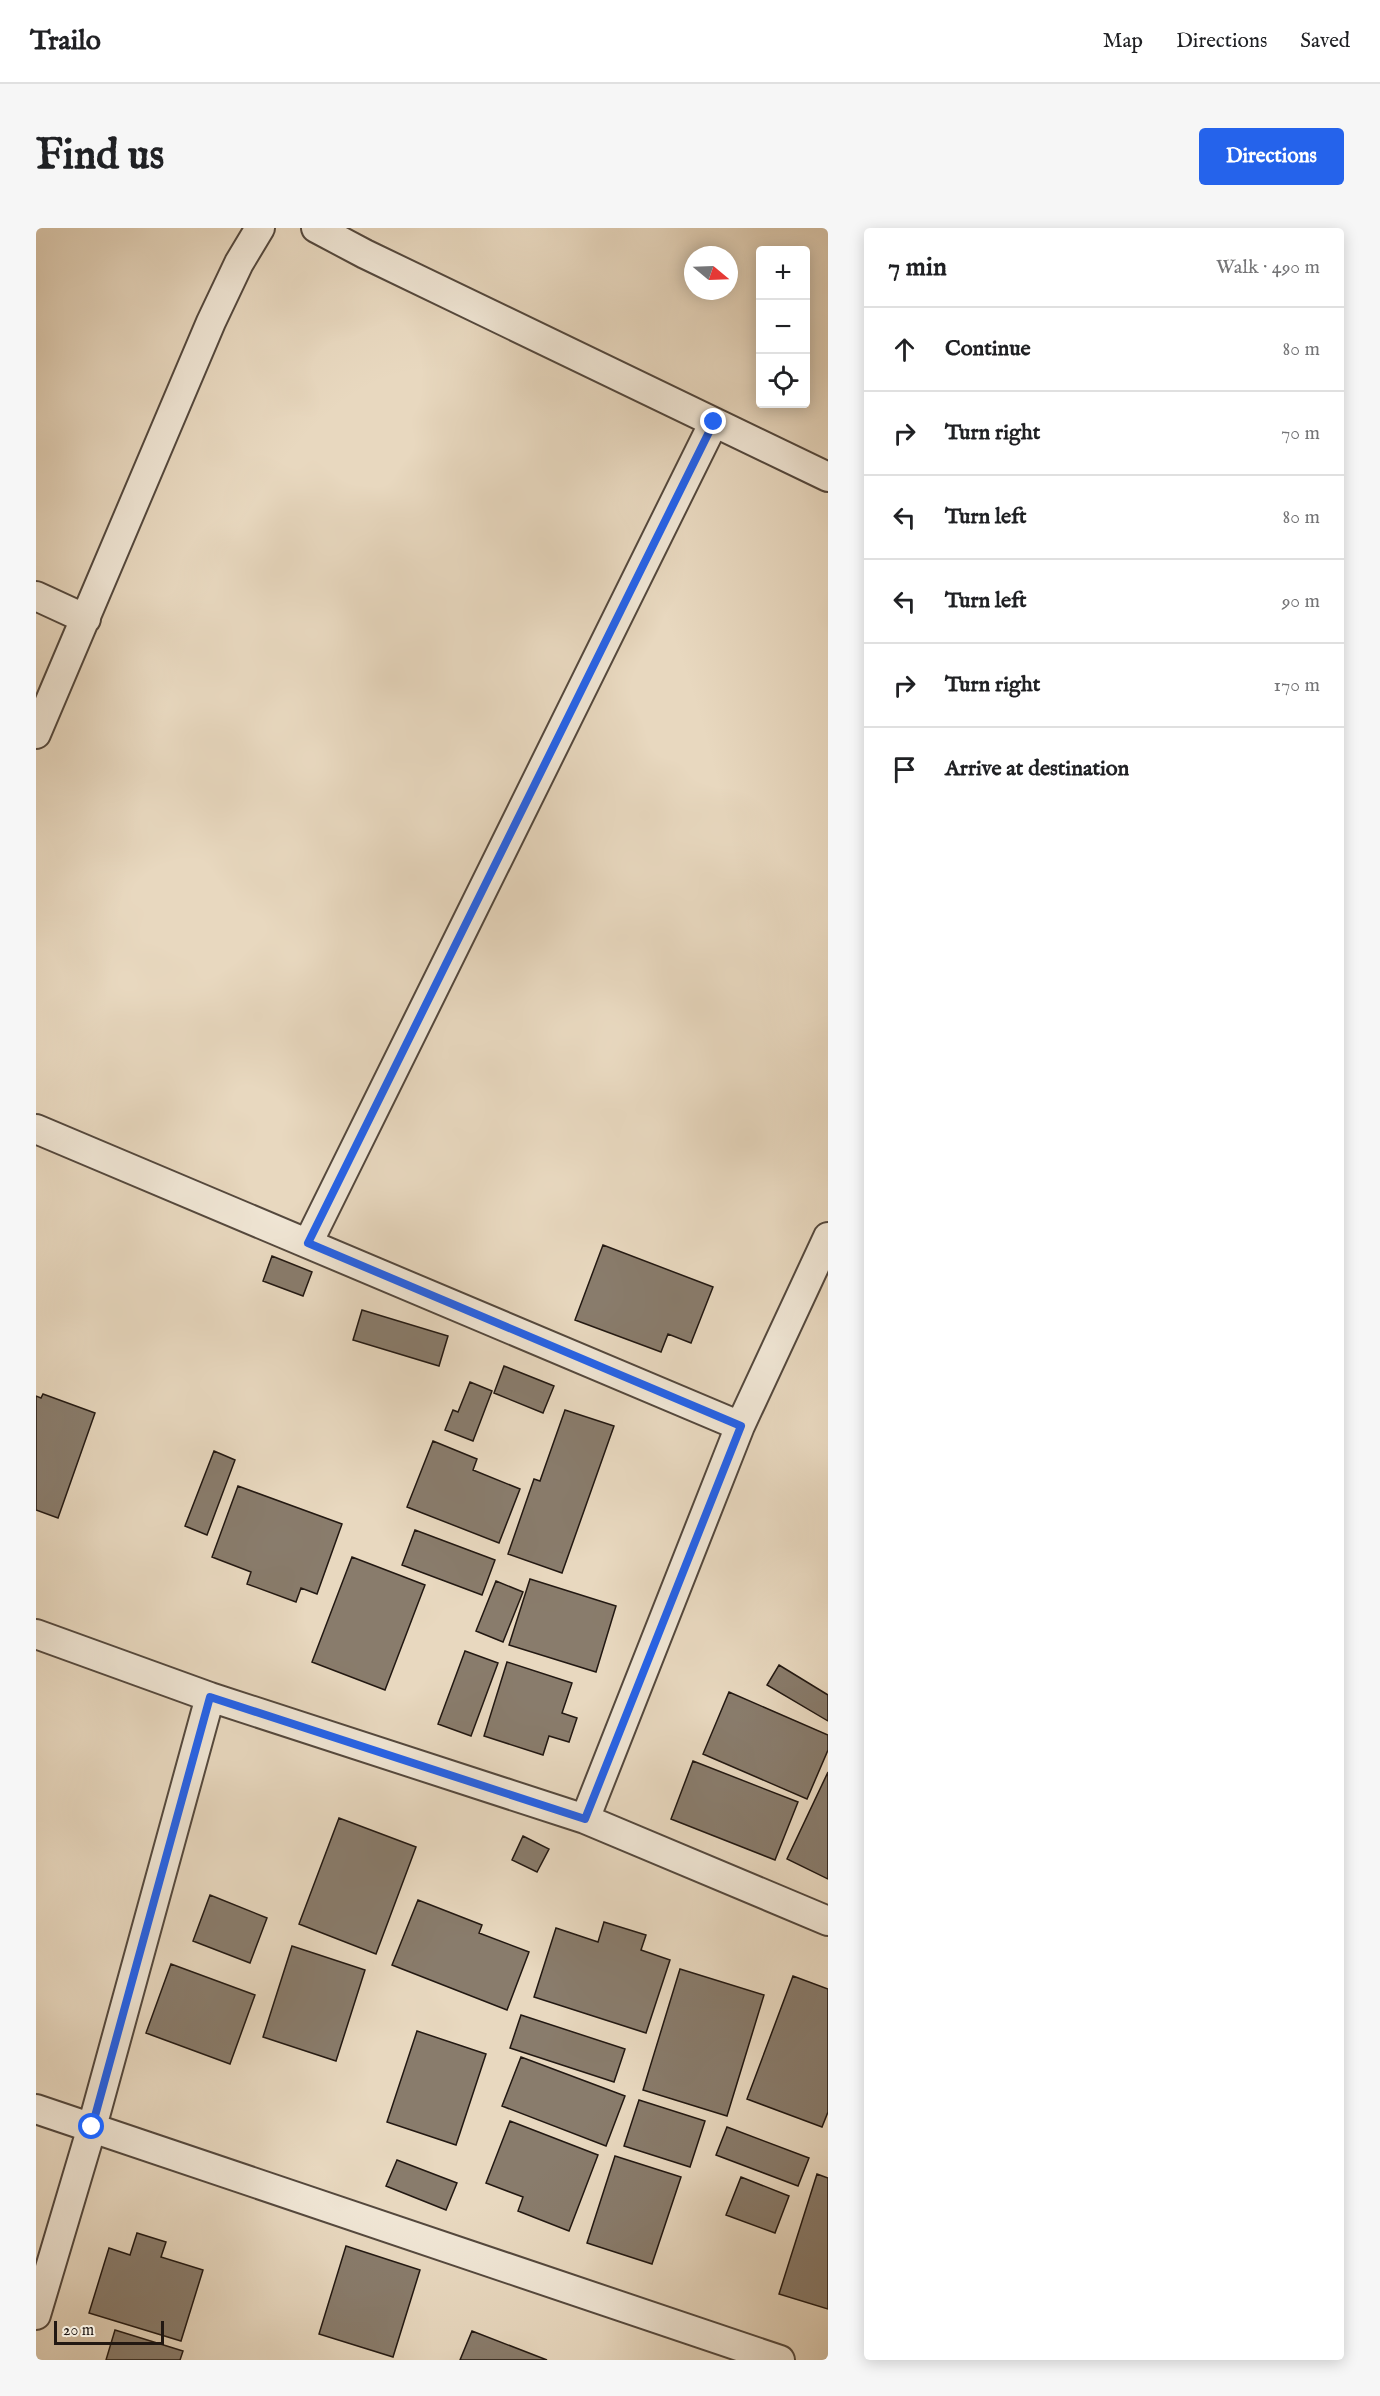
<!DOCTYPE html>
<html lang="en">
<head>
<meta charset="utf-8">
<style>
	:root { --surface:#fff; --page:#f6f6f6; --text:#202124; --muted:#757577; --line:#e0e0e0; --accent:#2563eb }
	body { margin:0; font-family:"IM FELL English",serif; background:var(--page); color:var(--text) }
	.controls { position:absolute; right:18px; top:18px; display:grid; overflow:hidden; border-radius:6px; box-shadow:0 3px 15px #0003 }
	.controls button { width:54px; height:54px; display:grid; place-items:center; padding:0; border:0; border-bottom:2px solid var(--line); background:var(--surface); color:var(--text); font:30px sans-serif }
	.compass { position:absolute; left:648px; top:18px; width:54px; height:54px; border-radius:50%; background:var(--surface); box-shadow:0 3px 15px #0003; rotate:109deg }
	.scale { position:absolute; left:18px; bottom:15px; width:110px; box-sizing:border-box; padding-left:6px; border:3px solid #221812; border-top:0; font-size:16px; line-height:21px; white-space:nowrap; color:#221812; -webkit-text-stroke:4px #f0e6d5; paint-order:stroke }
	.stop { position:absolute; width:18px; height:18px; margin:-14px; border:4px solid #2563eb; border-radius:50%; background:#fff }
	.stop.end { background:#2563eb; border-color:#fff; box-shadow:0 2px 6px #0008 }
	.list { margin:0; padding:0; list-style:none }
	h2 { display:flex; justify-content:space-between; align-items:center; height:78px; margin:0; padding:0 24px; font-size:26px }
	h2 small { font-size:20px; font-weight:400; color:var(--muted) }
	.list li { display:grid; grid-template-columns:39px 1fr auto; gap:18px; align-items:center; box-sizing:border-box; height:84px; padding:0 24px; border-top:2px solid var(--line) }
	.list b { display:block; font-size:22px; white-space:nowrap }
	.list em { font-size:20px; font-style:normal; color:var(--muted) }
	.icon { flex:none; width:33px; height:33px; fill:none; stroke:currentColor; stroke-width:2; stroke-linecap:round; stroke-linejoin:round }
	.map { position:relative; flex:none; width:792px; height:2132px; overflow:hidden; border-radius:6px }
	header { display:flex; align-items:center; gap:36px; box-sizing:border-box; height:84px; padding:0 30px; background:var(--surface); border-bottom:2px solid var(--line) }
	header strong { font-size:28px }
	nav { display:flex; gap:33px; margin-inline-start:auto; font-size:21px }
	.intro { display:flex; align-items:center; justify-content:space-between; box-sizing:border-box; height:144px; padding:0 36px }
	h1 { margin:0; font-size:42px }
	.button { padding:15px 27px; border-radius:6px; background:var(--accent); color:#fff; font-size:21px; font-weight:700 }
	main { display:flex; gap:36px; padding:0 36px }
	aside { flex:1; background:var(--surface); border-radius:6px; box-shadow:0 3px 15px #0003 }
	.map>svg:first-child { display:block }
	.building { fill:#897c6c; stroke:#221812; stroke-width:1.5 }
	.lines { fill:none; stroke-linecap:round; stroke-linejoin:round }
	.street-casing { stroke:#54483d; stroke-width:32 }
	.street { stroke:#f0e6d5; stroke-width:28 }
	.route { stroke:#2563eb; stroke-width:8 }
</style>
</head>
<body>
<header>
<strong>Trailo</strong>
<nav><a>Map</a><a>Directions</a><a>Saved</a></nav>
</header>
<div class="intro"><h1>Find us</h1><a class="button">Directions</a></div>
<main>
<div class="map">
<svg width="792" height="2132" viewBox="0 0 792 2132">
	<rect width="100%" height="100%" fill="#e8d8bf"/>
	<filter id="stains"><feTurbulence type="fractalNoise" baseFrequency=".00333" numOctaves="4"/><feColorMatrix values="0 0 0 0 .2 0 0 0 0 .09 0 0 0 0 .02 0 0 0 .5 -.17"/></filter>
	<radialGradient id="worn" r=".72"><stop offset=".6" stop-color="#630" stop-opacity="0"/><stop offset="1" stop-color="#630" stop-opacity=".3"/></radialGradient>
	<path class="building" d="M567,1017L677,1059L655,1115L632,1106L625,1124L539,1092Z
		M236,1028L276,1044L267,1068L227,1053Z
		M326,1082L412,1108L403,1138L317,1112Z
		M468,1138L518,1158L507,1185L458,1165Z
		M434,1154L456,1163L437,1213L409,1202L417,1182L422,1184Z
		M7,1166L59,1185L22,1290L0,1282V1168L5,1170Z
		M529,1182L578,1198L526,1345L472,1326L498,1251L504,1253Z
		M397,1213L441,1231L437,1242L484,1261L463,1315L371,1279Z
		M178,1223L199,1232L171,1307L149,1298Z
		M202,1258L306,1296L281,1366L265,1360L260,1374L211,1356L215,1344L176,1329Z
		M379,1302L459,1332L446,1367L366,1337Z
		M316,1329L389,1357L349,1462L276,1434Z
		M494,1351L580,1378L560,1444L473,1417Z
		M460,1353L487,1364L467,1414L440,1403Z
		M429,1423L462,1435L435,1508L402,1496Z
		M471,1434L536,1455L526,1485L541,1490L533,1514L513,1508L507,1527L448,1508Z
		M743,1437L792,1467V1493L731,1457Z
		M693,1464L792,1507V1522L771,1571L667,1526Z
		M657,1533L762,1574L739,1632L635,1591Z
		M792,1544V1651L751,1631Z
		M303,1590L380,1619L340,1726L263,1696Z
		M487,1608L513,1621L501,1644L476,1632Z
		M174,1667L231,1690L214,1735L157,1713Z
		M382,1672L446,1697L443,1705L493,1724L471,1782L356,1737Z
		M568,1694L610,1707L605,1722L634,1732L610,1805L498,1769L520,1700L562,1714Z
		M256,1718L329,1742L300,1833L227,1809Z
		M135,1736L219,1767L194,1836L110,1805Z
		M644,1741L728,1767L691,1888L607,1862Z
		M757,1748L792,1761V1884L786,1899L711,1871Z
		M485,1787L589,1821L578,1854L474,1820Z
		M381,1803L450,1826L420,1917L351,1894Z
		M485,1829L589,1868L570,1918L466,1878Z
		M603,1872L669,1893L654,1939L588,1918Z
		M474,1893L562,1927L533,2003L482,1983L487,1969L450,1955Z
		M691,1899L773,1930L762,1958L680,1927Z
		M579,1928L645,1949L616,2036L551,2015Z
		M361,1932L421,1955L410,1982L350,1958Z
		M781,1946L792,1950V2081L743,2066Z
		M705,1949L753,1968L739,2005L690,1987Z
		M101,2005L130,2014L125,2029L167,2042L145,2113L53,2085L73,2020L94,2027Z
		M310,2018L384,2042L357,2129L283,2106Z
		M79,2102L147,2123L144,2132H70Z
		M436,2103L511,2132H424Z"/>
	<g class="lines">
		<g class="street-casing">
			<path id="street" d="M280,0L329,26L792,249
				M0,368L50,391
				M0,506L175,94L203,35L224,0
				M0,901L704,1198
				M272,1015L678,194
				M0,1406L174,1469L549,1591L792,1693
				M549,1591L704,1198L792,1009
				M0,1881L744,2132
				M0,2087L56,1899L174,1469"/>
		</g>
		<use href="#street" class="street"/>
	</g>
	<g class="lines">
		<path class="route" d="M56,1899L174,1469L549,1591L705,1198L272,1015L678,194"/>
	</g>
	<rect width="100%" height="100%" filter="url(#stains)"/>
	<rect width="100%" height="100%" fill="url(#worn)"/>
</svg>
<div class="controls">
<button>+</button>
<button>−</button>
<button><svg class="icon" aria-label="locate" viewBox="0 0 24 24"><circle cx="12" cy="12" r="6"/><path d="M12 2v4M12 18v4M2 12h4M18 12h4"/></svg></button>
</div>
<svg class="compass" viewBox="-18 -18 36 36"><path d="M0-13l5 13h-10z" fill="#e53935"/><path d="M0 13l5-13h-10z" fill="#757577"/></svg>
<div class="scale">20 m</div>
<div class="stop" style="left:56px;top:1899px"></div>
<div class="stop end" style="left:678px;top:194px"></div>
</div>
<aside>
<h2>7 min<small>Walk · 490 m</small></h2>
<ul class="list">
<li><svg class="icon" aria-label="ahead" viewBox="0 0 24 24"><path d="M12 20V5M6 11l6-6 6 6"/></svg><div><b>Continue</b></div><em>80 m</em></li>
<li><svg class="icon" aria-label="right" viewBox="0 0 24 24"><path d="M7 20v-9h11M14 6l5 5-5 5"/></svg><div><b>Turn right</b></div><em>70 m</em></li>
<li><svg class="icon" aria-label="left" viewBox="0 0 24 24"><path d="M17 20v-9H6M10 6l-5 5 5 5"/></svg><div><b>Turn left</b></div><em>80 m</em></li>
<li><svg class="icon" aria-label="left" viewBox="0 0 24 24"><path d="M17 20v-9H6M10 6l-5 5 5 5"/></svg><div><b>Turn left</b></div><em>90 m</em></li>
<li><svg class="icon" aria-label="right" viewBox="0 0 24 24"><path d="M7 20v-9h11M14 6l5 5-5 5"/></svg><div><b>Turn right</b></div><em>170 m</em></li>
<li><svg class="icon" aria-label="arrive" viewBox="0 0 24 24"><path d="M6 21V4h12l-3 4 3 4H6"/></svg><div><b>Arrive at destination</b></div></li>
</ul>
</aside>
</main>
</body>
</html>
